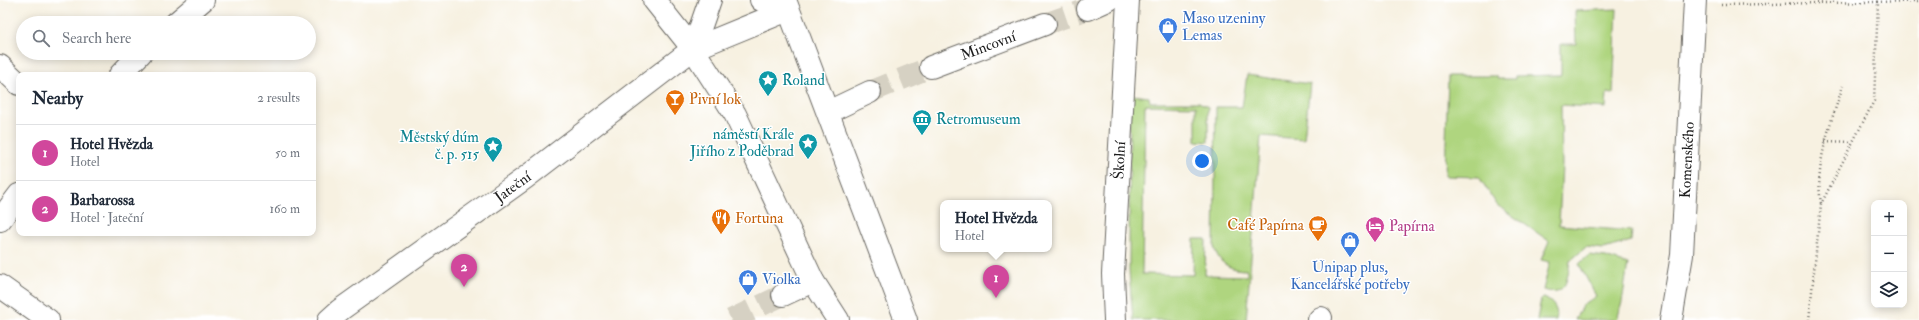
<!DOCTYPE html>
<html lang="en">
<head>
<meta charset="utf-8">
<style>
	:root { --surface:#fff; --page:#f2f2f3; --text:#1f2937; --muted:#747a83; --line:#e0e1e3; --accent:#d93025 }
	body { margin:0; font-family:"IM FELL Double Pica",serif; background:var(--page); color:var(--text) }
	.controls { position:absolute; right:12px; bottom:12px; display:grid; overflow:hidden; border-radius:8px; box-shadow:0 2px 10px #0003 }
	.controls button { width:36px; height:36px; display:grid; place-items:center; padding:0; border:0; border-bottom:1px solid var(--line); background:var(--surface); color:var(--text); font:20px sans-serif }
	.you { position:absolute; left:1202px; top:161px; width:14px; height:14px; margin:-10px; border:3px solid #fff; border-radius:50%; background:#1a73e8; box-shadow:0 0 0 6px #1a73e833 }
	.badge { display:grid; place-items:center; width:26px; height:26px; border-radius:50%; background:var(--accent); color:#fff; font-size:13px; font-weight:700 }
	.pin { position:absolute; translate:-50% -33px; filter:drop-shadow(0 1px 2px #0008) }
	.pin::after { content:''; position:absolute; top:21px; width:14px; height:12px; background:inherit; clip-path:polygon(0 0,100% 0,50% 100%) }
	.popup { position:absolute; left:940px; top:200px; width:112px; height:52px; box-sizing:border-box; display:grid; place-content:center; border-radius:8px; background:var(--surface); filter:drop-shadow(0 1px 3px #0005); font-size:13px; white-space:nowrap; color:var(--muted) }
	.popup b { font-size:15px; color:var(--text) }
	.popup::after { content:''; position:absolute; left:50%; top:100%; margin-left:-8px; border:8px solid transparent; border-top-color:var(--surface) }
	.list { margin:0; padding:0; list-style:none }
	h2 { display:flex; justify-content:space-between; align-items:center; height:52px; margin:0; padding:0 16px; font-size:17px }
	h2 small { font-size:13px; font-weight:400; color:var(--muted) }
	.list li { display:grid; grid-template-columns:26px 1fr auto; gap:12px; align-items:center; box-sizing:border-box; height:56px; padding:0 16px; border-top:1px solid var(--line) }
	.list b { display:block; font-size:15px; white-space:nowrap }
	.list p { margin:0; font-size:13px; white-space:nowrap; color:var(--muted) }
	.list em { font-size:13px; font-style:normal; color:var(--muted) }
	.icon { flex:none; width:22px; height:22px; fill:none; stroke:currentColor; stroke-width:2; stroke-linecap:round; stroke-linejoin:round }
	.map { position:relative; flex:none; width:1919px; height:320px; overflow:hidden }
	.search { position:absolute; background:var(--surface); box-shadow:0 2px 10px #0003; left:16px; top:16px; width:300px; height:44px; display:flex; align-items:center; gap:10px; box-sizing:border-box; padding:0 14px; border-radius:22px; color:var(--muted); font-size:15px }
	.panel { position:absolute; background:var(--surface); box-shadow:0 2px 10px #0003; left:16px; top:72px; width:300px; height:164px; border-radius:8px }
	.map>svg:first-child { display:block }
	.green { fill:#afd57f; stroke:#66784e }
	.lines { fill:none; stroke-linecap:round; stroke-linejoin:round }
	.minor-tunnel { stroke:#d6d1c3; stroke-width:22; stroke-dasharray:22 11; stroke-linecap:butt }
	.minor-casing { stroke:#696761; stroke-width:24 }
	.path { stroke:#696761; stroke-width:2.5; stroke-dasharray:1 3; stroke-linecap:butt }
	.minor { stroke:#fff; stroke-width:22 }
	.labels { text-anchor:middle; stroke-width:3; stroke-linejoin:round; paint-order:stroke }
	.shop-label { font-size:15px; fill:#366cbe; stroke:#fff; text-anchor:start }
	.street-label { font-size:15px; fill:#1c1c1c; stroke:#fff }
	.culture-label { font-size:15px; fill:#0d838f; stroke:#fff; text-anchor:start }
	.food-label { font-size:15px; fill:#c56008; stroke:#fff; text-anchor:start }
	.hotel-label { font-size:15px; fill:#b23c85; stroke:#fff; text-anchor:start }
</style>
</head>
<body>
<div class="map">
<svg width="1919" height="320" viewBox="0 0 1919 320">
	<rect width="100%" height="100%" fill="#fff"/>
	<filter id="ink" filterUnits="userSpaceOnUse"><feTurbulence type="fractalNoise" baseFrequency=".025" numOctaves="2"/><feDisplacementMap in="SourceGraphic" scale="8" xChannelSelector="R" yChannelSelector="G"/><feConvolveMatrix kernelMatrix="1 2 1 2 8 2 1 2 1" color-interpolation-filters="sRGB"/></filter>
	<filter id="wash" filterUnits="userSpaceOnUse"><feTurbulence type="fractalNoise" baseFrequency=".012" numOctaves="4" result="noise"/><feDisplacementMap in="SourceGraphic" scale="16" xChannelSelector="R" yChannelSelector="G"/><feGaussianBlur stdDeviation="0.9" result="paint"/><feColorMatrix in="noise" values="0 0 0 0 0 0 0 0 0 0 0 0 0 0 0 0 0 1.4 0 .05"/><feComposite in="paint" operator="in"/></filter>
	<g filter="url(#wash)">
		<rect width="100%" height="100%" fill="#f7f1e1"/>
		<path class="green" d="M1617,9L1613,94L1607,93L1606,108L1561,105L1562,165L1559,225L1632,231L1631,241L1604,249L1586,247L1570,261C1567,278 1568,297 1543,290L1550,262L1541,260L1549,241L1497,205L1479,177L1445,176L1448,76H1497V79H1515V76L1561,75V44H1576L1575,11Z
			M1130,58L1132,95L1149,97L1150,102H1199L1208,107V142L1196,141V106L1145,105L1142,274L1193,275L1194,239H1206L1205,275L1247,276V270C1230,270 1219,264 1214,247L1216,107H1242L1247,75L1310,84L1304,139L1261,136L1246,320H1133L1129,271Z
			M1589,255L1605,257L1628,264L1622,302L1617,320H1575L1582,306L1596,296L1579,264Z
			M1544,298C1553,302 1559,310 1556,320H1537L1541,299Z"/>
	</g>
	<g filter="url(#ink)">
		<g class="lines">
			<path class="minor-tunnel" d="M1045,24L1088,9
				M870,92L931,67
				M731,320L783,295"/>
			<g class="minor-casing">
				<g id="minor">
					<path d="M654,0L693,49L735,114L813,281L838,320"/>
					<path d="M761,0L788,10"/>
					<path d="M785,0L906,320"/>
					<path d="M1088,9L1108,0"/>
					<path d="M176,23L203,0"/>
					<path d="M693,49L710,0"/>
					<path d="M0,66L19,84"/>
					<path id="s1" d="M931,67L1045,24"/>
					<path d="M120,75L141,53"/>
					<path d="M828,112L870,92"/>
					<path d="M0,220L19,195"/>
					<path d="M0,286L48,320"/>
					<path d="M783,295L813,281"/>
					<path id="s2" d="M329,320L340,310L525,178L693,49L788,10"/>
					<path id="s3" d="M1115,320L1113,274L1128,0"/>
					<path d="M1319,320L1321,318"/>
					<path id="s4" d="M1671,320L1682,255L1695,0"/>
				</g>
			</g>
			<path class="path" d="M1721,5L1919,1
				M1825,141L1853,142
				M1821,203C1814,165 1831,122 1843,86
				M1809,320L1821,204L1874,101L1878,2"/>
			<use href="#minor" class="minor"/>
		</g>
	</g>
	<defs>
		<g id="shop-pin" transform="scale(1)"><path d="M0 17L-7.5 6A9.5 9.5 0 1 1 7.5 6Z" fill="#3f7fe0" stroke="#fff"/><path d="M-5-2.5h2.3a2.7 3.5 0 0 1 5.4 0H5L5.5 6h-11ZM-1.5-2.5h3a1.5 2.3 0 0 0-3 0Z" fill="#fff"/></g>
		<g id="sight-pin" transform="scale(1)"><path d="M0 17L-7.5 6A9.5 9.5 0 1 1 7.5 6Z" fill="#0f9aa8" stroke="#fff"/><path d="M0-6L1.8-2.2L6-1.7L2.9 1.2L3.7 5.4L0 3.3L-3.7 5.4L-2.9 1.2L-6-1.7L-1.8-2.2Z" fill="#fff"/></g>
		<g id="bar-pin" transform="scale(1)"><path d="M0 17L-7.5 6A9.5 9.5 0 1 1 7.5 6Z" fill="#e8710a" stroke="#fff"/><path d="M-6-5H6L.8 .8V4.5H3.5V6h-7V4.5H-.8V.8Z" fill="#fff"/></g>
		<g id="museum-pin" transform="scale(1)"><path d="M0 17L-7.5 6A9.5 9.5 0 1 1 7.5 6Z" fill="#0f9aa8" stroke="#fff"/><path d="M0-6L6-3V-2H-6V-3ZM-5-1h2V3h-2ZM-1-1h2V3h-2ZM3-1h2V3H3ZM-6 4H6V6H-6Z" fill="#fff"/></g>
		<g id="restaurant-pin" transform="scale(1)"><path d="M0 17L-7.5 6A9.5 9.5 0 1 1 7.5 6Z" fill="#e8710a" stroke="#fff"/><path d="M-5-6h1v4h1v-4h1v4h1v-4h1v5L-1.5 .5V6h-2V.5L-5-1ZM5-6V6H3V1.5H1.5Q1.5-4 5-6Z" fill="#fff"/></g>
		<g id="cafe-pin" transform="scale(1)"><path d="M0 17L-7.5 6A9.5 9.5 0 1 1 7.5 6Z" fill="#e8710a" stroke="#fff"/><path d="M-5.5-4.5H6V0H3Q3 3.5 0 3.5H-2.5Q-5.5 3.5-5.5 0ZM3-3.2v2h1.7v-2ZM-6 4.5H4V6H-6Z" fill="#fff"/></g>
		<g id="hotel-pin" transform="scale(1)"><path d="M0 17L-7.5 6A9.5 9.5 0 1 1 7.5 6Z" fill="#d1479c" stroke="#fff"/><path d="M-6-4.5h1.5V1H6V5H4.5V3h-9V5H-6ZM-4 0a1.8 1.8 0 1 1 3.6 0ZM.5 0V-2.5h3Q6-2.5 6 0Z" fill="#fff"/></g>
	</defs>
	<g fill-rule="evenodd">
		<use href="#shop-pin" x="1168" y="27"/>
		<use href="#sight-pin" x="768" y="80"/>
		<use href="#bar-pin" x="675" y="99"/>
		<use href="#museum-pin" x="922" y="119"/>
		<use href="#sight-pin" x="808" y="143"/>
		<use href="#sight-pin" x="493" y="146"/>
		<use href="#restaurant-pin" x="721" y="218"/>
		<use href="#cafe-pin" x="1318" y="225"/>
		<use href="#hotel-pin" x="1375" y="226"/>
		<use href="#shop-pin" x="1350" y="241"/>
		<use href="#shop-pin" x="748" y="279"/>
	</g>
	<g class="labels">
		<g class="shop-label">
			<text x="1182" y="23">Maso uzeniny<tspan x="1182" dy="17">Lemas</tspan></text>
			<text x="1350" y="272" text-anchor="middle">Unipap plus,<tspan x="1350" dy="17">Kancelářské potřeby</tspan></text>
			<text x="762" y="284">Violka</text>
		</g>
		<g class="street-label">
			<text dy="5" stroke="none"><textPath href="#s1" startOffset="61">Mincovní</textPath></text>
			<text dy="5" stroke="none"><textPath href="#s3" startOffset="160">Školní</textPath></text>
			<text dy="5" stroke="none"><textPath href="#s4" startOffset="161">Komenského</textPath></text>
			<text dy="5" stroke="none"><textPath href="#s2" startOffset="227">Jateční</textPath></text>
		</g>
		<g class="culture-label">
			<text x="782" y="85">Roland</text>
			<text x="936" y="124">Retromuseum</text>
			<text x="794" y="139" text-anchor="end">náměstí Krále<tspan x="794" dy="17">Jiřího z Poděbrad</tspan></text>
			<text x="479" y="142" text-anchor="end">Městský dúm<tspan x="479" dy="17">č. p. 515</tspan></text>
		</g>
		<g class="food-label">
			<text x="689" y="104">Pivní lok</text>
			<text x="735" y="223">Fortuna</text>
			<text x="1304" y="230" text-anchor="end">Café Papírna</text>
		</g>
		<g class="hotel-label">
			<text x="1389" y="231">Papírna</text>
		</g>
	</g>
</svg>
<div class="controls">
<button>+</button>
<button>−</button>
<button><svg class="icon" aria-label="layers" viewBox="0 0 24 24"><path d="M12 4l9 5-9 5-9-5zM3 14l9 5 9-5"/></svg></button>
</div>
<div class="you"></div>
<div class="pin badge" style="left:996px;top:298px;background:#d1479c">1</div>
<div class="popup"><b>Hotel Hvězda</b>Hotel</div>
<div class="pin badge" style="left:464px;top:287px;background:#d1479c">2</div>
<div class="search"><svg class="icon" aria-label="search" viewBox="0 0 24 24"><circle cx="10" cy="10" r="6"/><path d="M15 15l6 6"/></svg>Search here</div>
<section class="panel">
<h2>Nearby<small>2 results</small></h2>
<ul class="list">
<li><span class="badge" style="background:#d1479c">1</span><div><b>Hotel Hvězda</b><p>Hotel</p></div><em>50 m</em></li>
<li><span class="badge" style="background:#d1479c">2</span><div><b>Barbarossa</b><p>Hotel · Jateční</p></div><em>160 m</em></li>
</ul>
</section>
</div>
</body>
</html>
